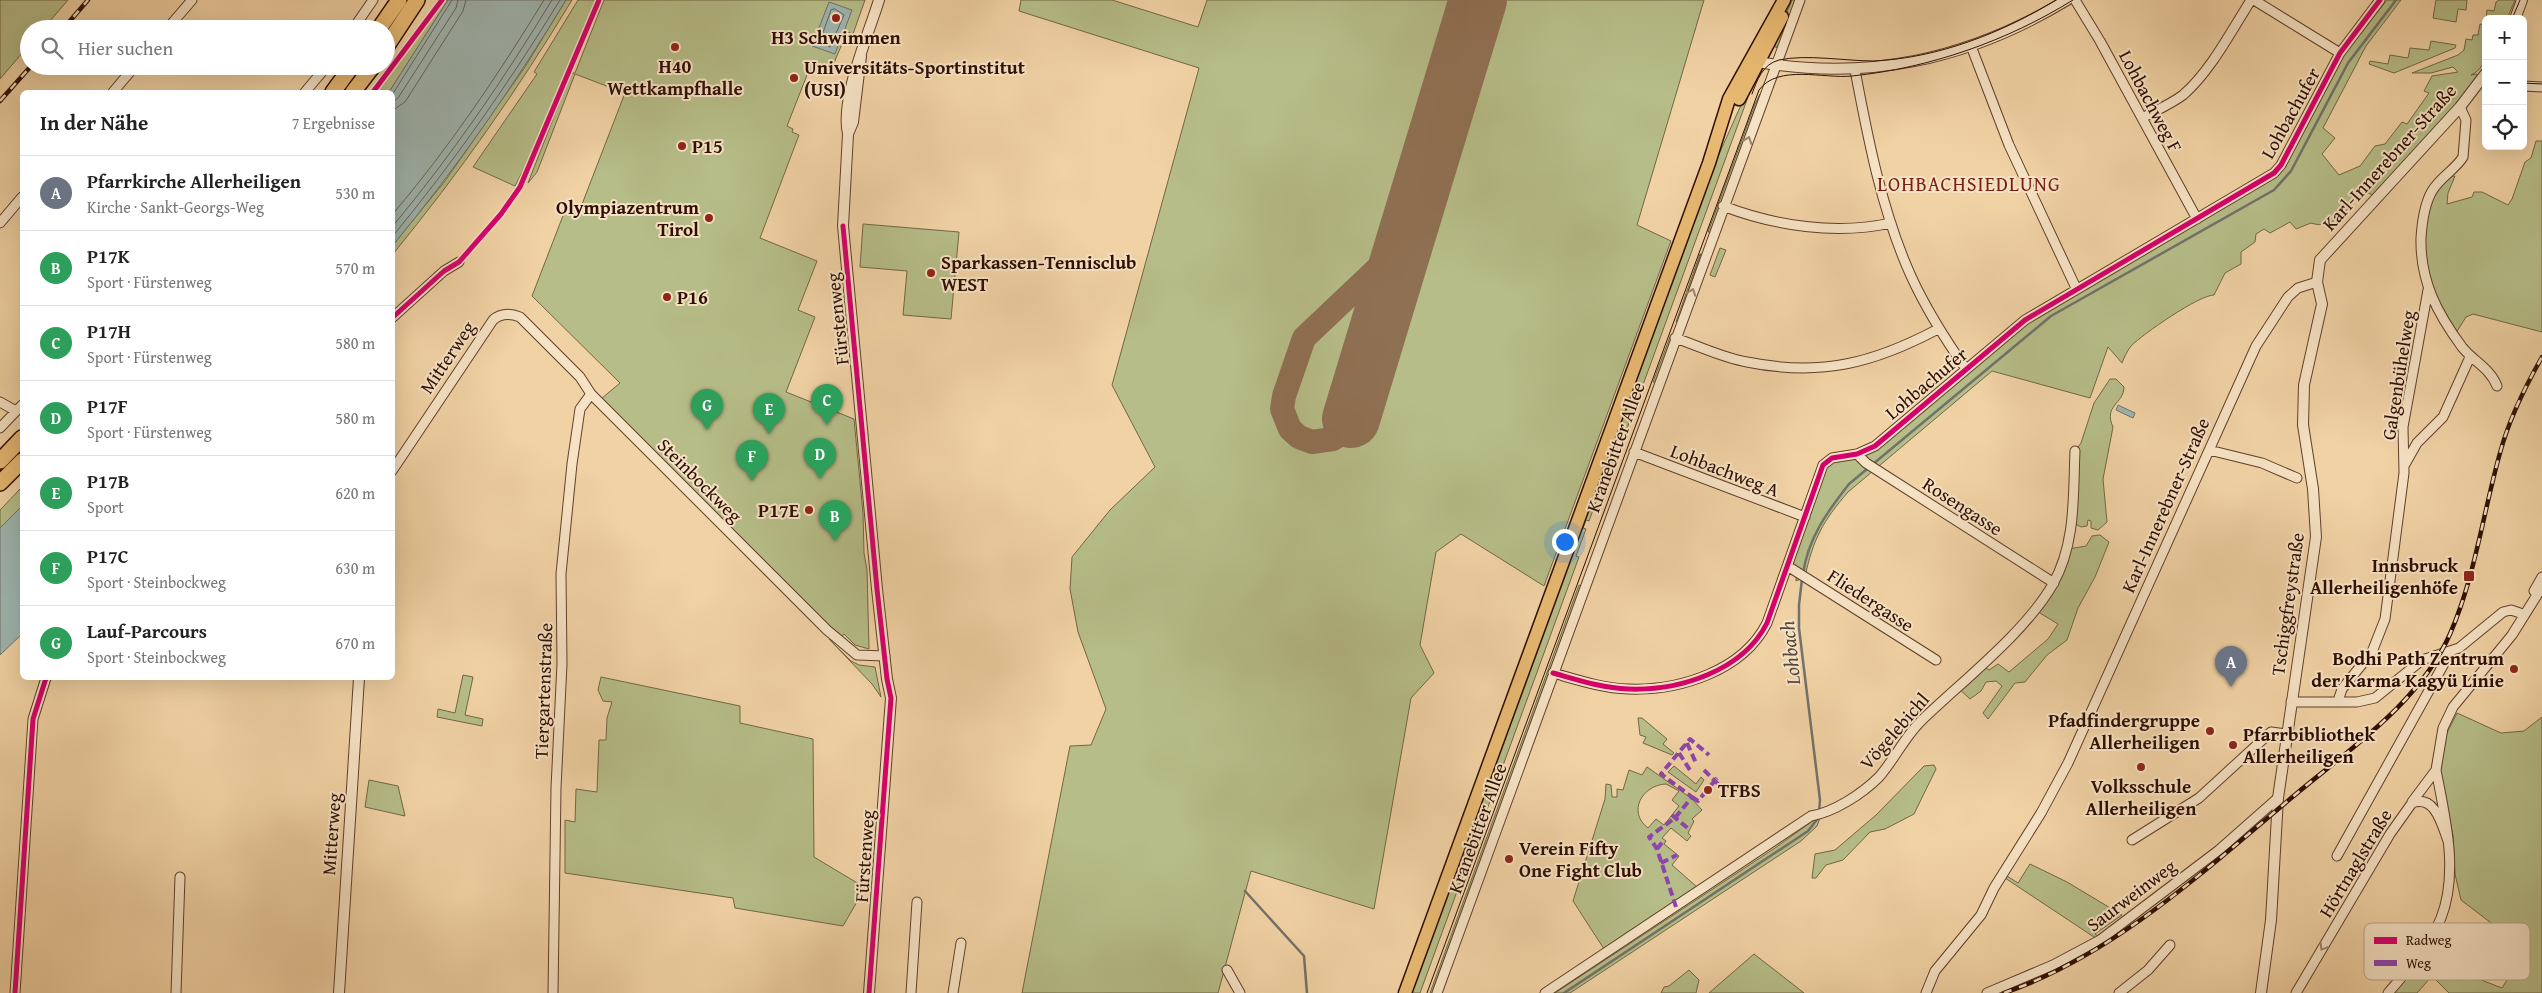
<!DOCTYPE html>
<html lang="de">
<head>
<meta charset="utf-8">
<style>
	:root { --surface:#fff; --page:#f2f2f2; --text:#222; --muted:#767676; --line:#e0e0e0; --accent:#8f2418 }
	body { margin:0; font-family:"Gentium Book Plus",serif; background:var(--page); color:var(--text) }
	.controls { position:absolute; right:15px; top:15px; display:grid; overflow:hidden; border-radius:8px; box-shadow:0 5px 20px #0002 }
	.controls button { width:45px; height:45px; display:grid; place-items:center; padding:0; border:0; border-bottom:1px solid var(--line); background:var(--surface); color:var(--text); font:25px sans-serif }
	.you { position:absolute; left:1564px; top:541px; width:18px; height:18px; margin:-12px; border:4px solid #fff; border-radius:50%; background:#1a73e8; box-shadow:0 0 0 8px #1a73e833 }
	.badge { display:grid; place-items:center; width:32px; height:32px; border-radius:50%; background:var(--accent); color:#fff; font-size:16px; font-weight:700 }
	.pin { position:absolute; translate:-50% -41px; filter:drop-shadow(0 1px 2px #0008) }
	.pin::after { content:''; position:absolute; top:26px; width:18px; height:15px; background:inherit; clip-path:polygon(0 0,100% 0,50% 100%) }
	.list { margin:0; padding:0; list-style:none }
	h2 { display:flex; justify-content:space-between; align-items:center; height:65px; margin:0; padding:0 20px; font-size:21px }
	h2 small { font-size:16px; font-weight:400; color:var(--muted) }
	.list li { display:grid; grid-template-columns:32px 1fr auto; gap:15px; align-items:center; box-sizing:border-box; height:75px; padding:0 20px; border-top:1px solid var(--line) }
	.list b { display:block; font-size:19px; white-space:nowrap }
	.list p { margin:0; font-size:16px; white-space:nowrap; color:var(--muted) }
	.list em { font-size:16px; font-style:normal; color:var(--muted) }
	.icon { flex:none; width:28px; height:28px; fill:none; stroke:currentColor; stroke-width:2; stroke-linecap:round; stroke-linejoin:round }
	.map { position:relative; flex:none; width:2542px; height:993px; overflow:hidden }
	.search { position:absolute; background:var(--surface); box-shadow:0 5px 20px #0002; left:20px; top:20px; width:375px; height:55px; display:flex; align-items:center; gap:12px; box-sizing:border-box; padding:0 18px; border-radius:28px; color:var(--muted); font-size:19px }
	.panel { position:absolute; background:var(--surface); box-shadow:0 5px 20px #0002; left:20px; top:90px; width:375px; height:590px; border-radius:8px }
	.map>svg:first-child { display:block }
	.green { fill:#b6bd88; stroke:#726645; fill-rule:evenodd }
	.water { fill:#9eb5b0; stroke:#71726a }
	.lines { fill:none; stroke-linecap:round; stroke-linejoin:round }
	.shore { stroke:#666259; stroke-width:1 }
	.stream { stroke:#71726a; stroke-width:2.5 }
	.taxiway { stroke:#907053; stroke-width:24 }
	.runway { stroke:#907053; stroke-width:58 }
	.minor-casing { stroke:#5f3f2a; stroke-width:11 }
	.tertiary-casing { stroke:#5f3f2a; stroke-width:12 }
	.primary-casing { stroke:#2e0e02; stroke-width:15 }
	.motorway-casing { stroke:#2e0e02; stroke-width:18 }
	.minor { stroke:#f6e2c4; stroke-width:9 }
	.tertiary { stroke:#f6e2c4; stroke-width:10 }
	.primary { stroke:#e8b972; stroke-width:12 }
	.motorway { stroke:#e8b972; stroke-width:15 }
	.tram { stroke:#2e0e02; stroke-width:1 }
	.rail-casing { stroke:#2e0e02; stroke-width:4.5 }
	.rail { stroke:#f6e2c4; stroke-width:2.5; stroke-dasharray:8; stroke-linecap:butt }
	.quiet { stroke:#8e44ad; stroke-width:4; stroke-dasharray:8 4; stroke-linecap:butt }
	.cycleway-casing { stroke:#f6e2c4; stroke-width:8 }
	.cycleway { stroke:#d6006c; stroke-width:5 }
	.oneway { stroke:#9c836d }
	.poi-dot { fill:#8f2418; stroke:#f6e2c4; stroke-width:2 }
	.labels { text-anchor:middle; stroke-width:4; stroke-linejoin:round; paint-order:stroke }
	.poi-label { font-size:19px; font-weight:bold; fill:#2e0e02; stroke:#f6e2c4; text-anchor:start }
	.street-label { font-size:19px; fill:#2e0e02; stroke:#f6e2c4 }
	.neighbourhood-label { font-size:20px; letter-spacing:1px; fill:#7a1f14; stroke:#f6e2c4 }
	.water-label { font-size:20px; font-style:italic; fill:#55483f; stroke:#f6e2c4 }
	.key { fill:#f6e2c4; stroke:#baa28a; stroke-width:1 }
	.key-label { font-size:14px; fill:#2e0e02 }
</style>
</head>
<body>
<div class="map">
<svg width="2542" height="993" viewBox="0 0 2542 993">
	<rect width="100%" height="100%" fill="#f1d2a4"/>
	<filter id="stains"><feTurbulence type="fractalNoise" baseFrequency=".004" numOctaves="4"/><feColorMatrix values="0 0 0 0 .2 0 0 0 0 .09 0 0 0 0 .02 0 0 0 .5 -.17"/></filter>
	<radialGradient id="worn" r=".72"><stop offset=".6" stop-color="#630" stop-opacity="0"/><stop offset="1" stop-color="#630" stop-opacity=".3"/></radialGradient>
	<path class="green" d="M0,0H68L43,29H29V45L0,79Z
		M439,0H448L389,92H376Z
		M566,0H572C517,91 460,172 393,254V245L445,181L525,67Z
		M578,0H596L528,161L515,186L473,167L537,74L534,72Z
		M604,0H865L853,34L847,32L831,70L819,66L816,72L809,70L787,126L793,129L792,132L799,135L760,238L817,261L798,310L815,317L786,392L854,419L863,513L864,553L867,570L869,649L855,645L844,634L842,636L820,618L601,399L620,383L532,296L566,208L579,212L625,93L575,74L537,172L528,183L571,73H575Z
		M1021,0H1112L1198,27L1207,0H1704L1637,225L1671,241L1544,586L1461,534L1436,552L1420,645L1434,673L1411,698L1374,909L1251,871L1218,993H1022L1070,746L1091,745L1106,709L1078,632L1070,589L1072,557L1110,510L1155,467L1112,385L1199,68L1019,11Z
		M1792,0H1796L1778,46L1776,48L1775,39Z
		M2387,0H2401L2366,46L2323,128L2335,138L2322,154L2339,175L2360,166L2375,146L2385,144L2402,122L2407,124L2429,93L2424,91L2432,76L2458,72L2453,67L2431,73H2412L2458,55L2464,50L2466,39L2472,40L2473,35H2478L2480,24L2485,25L2486,20C2486,38 2492,66 2471,75L2477,74L2479,84L2376,197L2361,189C2351,207 2334,231 2311,223L2296,229L2290,222L2270,233L2264,229L2256,234L2255,242L2241,252V264L2225,273L2214,295C2199,295 2143,334 2131,346C2127,351 2124,358 2122,363L2108,347L2090,398L1992,371L1848,492C1823,521 1813,539 1805,577L1796,581V572L1789,567L1823,465L1875,446L2025,320L2274,173L2326,78Z
		M2436,0H2467L2466,10L2458,9L2456,22L2433,18Z
		M2499,0H2515L2507,19H2486L2487,10L2494,11L2496,2Z
		M2431,41L2456,45L2455,48L2394,73L2369,64L2370,61L2388,64L2390,55L2408,58L2410,48L2429,50Z
		M1760,94L1711,232H1708L1755,104Z
		M1745,96L1748,97L1613,467L1609,466L1589,521L1586,520L1583,528L1586,529L1576,556L1579,557L1420,993H1410L1712,170Z
		M2536,141H2542V332L2473,314L2466,317L2454,336L2423,269L2425,207L2442,178L2455,176L2448,193L2447,204L2472,197L2474,192H2482L2508,205L2512,199L2525,162L2531,158Z
		M863,224L959,232L951,319L903,315L907,271L860,267Z
		M1720,248L1726,250L1715,277L1710,275Z
		M1701,254L1678,321L1676,322L1700,254Z
		M1670,337L1671,340L1656,382H1653Z
		M2110,379H2116L2124,387C2124,404 2103,405 2113,427L2103,479L2107,522L2098,530L2091,528V521L2088,520L2087,526L2081,527L2072,522L2075,451L2081,443L2094,403Z
		M22,487V506L0,528V510Z
		M2100,535L2109,542L2095,577L2078,608L2067,640L2047,655L2025,682L2015,683L1988,719L1983,713L2002,686L1996,681L1986,682L1981,691L1970,699L1957,687L1981,665L1989,670L1998,664L2009,672L2048,639L2058,624L2035,610L2068,549L2086,546L2092,536Z
		M1579,585L1582,586L1433,993H1430Z
		M829,639L851,661L859,665L875,667L881,697L872,684Z
		M463,675L473,677L465,715L483,719L482,726L437,717L438,709L455,713Z
		M601,677L740,706V723L813,739L814,857L859,884L858,900L843,926L735,908L733,898L565,873V820L575,822L576,789L597,792L599,740H606L607,718L612,702L603,701L598,690Z
		M2457,713L2501,733L2524,731L2542,717V993H2449L2432,976L2417,993H2392L2413,969L2432,961L2502,988L2521,957L2503,932L2461,900L2455,874L2453,836L2440,770L2446,735Z
		M1638,718H1642L1667,739L1663,744L1674,753L1672,755L1643,743L1646,737L1640,735Z
		M1934,765L1936,769L1914,814L1885,829L1870,832L1843,860L1826,865L1816,878H1812L1815,854L1835,850L1876,815L1924,766Z
		M1674,766L1696,784L1701,777L1704,780L1696,792L1668,772Z
		M1647,767L1691,798L1702,810L1692,819L1694,821L1688,833L1691,836L1687,841L1671,828L1662,838L1666,841L1664,844L1679,856L1672,865L1697,887L1604,949L1573,901L1605,799L1606,784L1611,785L1612,797H1617V789L1623,790L1629,770L1642,775ZM1666,784L1679,791L1672,800L1679,806L1664,825L1656,819L1648,828C1627,812 1642,785 1666,784Z
		M369,780L398,786L405,816L365,807Z
		M1821,815L1817,826L1801,841L1570,993H1555L1775,848Z
		M2030,864L2067,882L2122,915L2095,934L2099,937L2097,939L2005,878L2007,876L2018,883Z
		M1754,954L1804,993H1709Z
		M1689,970L1699,980L1696,993H1661L1664,987L1669,986Z"/>
	<path class="water" d="M448,0H566C513,87 458,166 393,245L392,92H389Z
		M829,2L852,10L840,42L817,33Z
		M817,35L839,43L835,54L812,46Z
		M2118,405L2135,413L2133,418L2116,410Z
		M22,506V634L0,655V528Z"/>
	<g class="lines">
		<path class="shore" d="M835,9L844,15L830,47L820,41L831,10Z
			M392,95L452,0
			M392,103L398,98L456,8L458,0
			M392,111L405,102L463,11L466,0
			M392,215C449,148 498,75 544,0
			M392,227C452,155 504,79 552,0
			M392,237C454,162 509,83 560,0"/>
		<path class="stream" d="M1803,574C1808,538 1827,512 1849,484L2051,316L2274,190L2291,171L2348,63L2396,0
			M1802,579L1799,605V628L1820,800L1819,812
			M1245,891L1304,956L1307,993
			M1564,993L1808,831L1818,818"/>
		<path class="taxiway" d="M1471,0V23
			M1351,419L1342,433L1333,439L1312,442L1299,437L1290,429L1282,409L1284,396L1304,338L1398,249L1407,234"/>
		<path class="runway" d="M1351,419L1478,0"/>
		<g class="minor-casing">
			<path id="minor" d="M2075,0L2100,41L2197,219
				M2254,0L2340,53
				M167,29L192,0
				M353,29L373,0
				M1971,46L2009,145L2076,288
				M1855,70C1868,139 1882,212 1911,276C1926,309 1945,339 1966,369
				M2523,86L2542,87
				M113,92L135,66
				M305,92L327,66
				M2460,107L2466,120L2463,157C2455,170 2440,177 2432,191C2424,205 2422,222 2421,238C2420,281 2437,313 2462,347C2473,361 2490,368 2497,386
				M2142,118C2155,111 2171,104 2183,95C2210,72 2232,30 2251,0
				M1723,206C1775,226 1836,235 1891,223
				M0,223L22,197
				M392,318L444,271L459,262
				M1675,338C1699,346 1723,358 1747,362C1821,377 1874,363 1938,329
				M0,402L16,411
				M0,428L22,405
				M2209,450L2262,463L2297,478
				M1634,452L1805,517
				M1857,454L1866,463L2054,583
				M2404,466L2417,443L2443,417L2470,357
				M392,471L493,320C501,313 510,313 520,317L580,377L591,394L827,630L857,655L885,656
				M1789,567L1936,660
				M2534,591L2542,577
				M1553,673C1578,680 1602,688 1628,689C1679,691 1743,671 1767,623L1823,465L1832,458L1857,454L1875,446L2025,320L2274,173L2281,165L2340,53L2380,0
				M2338,701L2342,689L2372,652L2385,619L2404,473L2403,427L2428,290
				M2291,702H2357L2375,698L2422,660L2459,648L2503,612L2511,610L2520,613
				M2412,802L2436,770L2443,728L2453,707L2512,635L2542,587
				M2132,840L2199,798L2271,732L2286,734
				M2337,856L2451,651
				M1227,970L1240,993
				M15,993L33,719L46,678
				M176,993L180,877
				M553,993L556,788L562,664L561,574L572,464L580,409L591,394
				M911,993L917,902
				M953,993L961,943
				M1437,993L1800,0
				M1545,993L1811,816C1834,812 1862,794 1879,777C1894,760 1904,738 1920,722C1961,682 2025,633 2053,584C2076,543 2073,496 2075,451
				M1926,993L1935,971L1981,915L1994,888L2041,813L2068,763L2256,346L2288,297L2298,288L2317,282
				M1987,993L2053,965L2100,940L2219,850L2278,798
				M2119,993L2148,970L2170,945
				M2296,993L2390,834L2412,803C2435,794 2442,825 2448,841
				M2388,993C2408,970 2429,947 2441,918C2459,872 2445,817 2436,770"/>
		</g>
		<g class="tertiary-casing">
			<path id="tertiary" d="M2515,19L2522,0
				M861,56L853,122L848,134L843,226L877,589L887,679L891,698L869,993
				M1752,61C1866,82 1968,60 2067,0
				M848,134C840,99 868,36 879,0
				M339,993L359,678
				M2261,993L2271,920L2278,798L2316,537L2313,489L2303,425L2304,385L2322,304L2317,282L2320,260L2460,107L2486,73"/>
		</g>
		<g class="primary-casing">
			<path id="primary" d="M1739,99L1782,17
				M1405,993L1709,163L1729,99L1784,0"/>
		</g>
		<g class="motorway-casing">
			<path id="motorway" d="M379,29L399,0
				M386,47L417,0
				M333,92L352,66
				M353,92L373,66
				M0,461L22,438
				M0,483L22,461"/>
		</g>
		<use href="#minor" class="minor"/>
		<use href="#tertiary" class="tertiary"/>
		<use href="#primary" class="primary"/>
		<use href="#motorway" class="motorway"/>
		<path class="tram" d="M2512,19L2520,0
			M2523,83L2542,84
			M1752,94C1757,80 1763,64 1779,60C1806,54 1846,61 1874,61C1938,58 2002,33 2056,0
			M1427,993L1759,90C1778,64 1824,79 1852,76C1930,68 2007,41 2073,0"/>
		<g class="rail-casing">
			<path id="rail" d="M63,29L88,0
				M0,101L31,66
				M2004,993C2116,954 2206,869 2296,794C2351,748 2420,702 2450,634C2475,577 2483,513 2500,453C2509,419 2525,387 2542,357"/>
		</g>
		<use href="#rail" class="rail"/>
		<path class="quiet" d="M1687,743L1696,763
			M1679,753L1690,770
			M1704,770L1726,792
			M1692,797L1698,801L1717,778
			M1672,815L1690,830
			M1657,849L1664,840
			M1661,863L1677,855
			M1676,907L1657,849L1649,837L1675,818L1692,797L1661,774L1690,739L1709,755"/>
		<g class="cycleway-casing">
			<path id="cycleway" d="M373,92L442,0
				M843,226L877,589L887,679L891,698L869,993
				M392,318L444,271L459,262L501,214L520,187L599,0
				M1553,673C1578,680 1602,688 1628,689C1679,691 1743,671 1767,623L1823,465L1832,458L1857,454L1875,446L2025,320L2274,173L2281,165L2340,53L2380,0
				M15,993L33,719L46,678"/>
		</g>
		<use href="#cycleway" class="cycleway"/>
	</g>
	<defs><path id="oneway-chevron" d="M-2-3.5L2.5 0L-2 3.5" fill="none" stroke-width="1.6" stroke-linecap="round" stroke-linejoin="round" transform="scale(1.25)"/></defs>
	<g class="oneway">
		<use href="#oneway-chevron" transform="translate(1748 140) rotate(-70)"/>
		<use href="#oneway-chevron" transform="translate(1692 292) rotate(-70)"/>
		<use href="#oneway-chevron" transform="translate(2323 947) rotate(121)"/>
	</g>
	<g class="poi-dot">
		<circle cx="836" cy="18" r="5"/>
		<circle cx="675" cy="47" r="5"/>
		<circle cx="794" cy="78" r="5"/>
		<circle cx="682" cy="146" r="5"/>
		<circle cx="709" cy="218" r="5"/>
		<circle cx="931" cy="273" r="5"/>
		<circle cx="667" cy="297" r="5"/>
		<circle cx="809" cy="510" r="5"/>
		<rect x="2463" y="570" width="12" height="12" rx="2.5"/>
		<circle cx="2514" cy="669" r="5"/>
		<circle cx="2210" cy="731" r="5"/>
		<circle cx="2233" cy="745" r="5"/>
		<circle cx="2141" cy="767" r="5"/>
		<circle cx="1708" cy="790" r="5"/>
		<circle cx="1509" cy="859" r="5"/>
	</g>
	<g class="labels">
		<g class="poi-label">
			<text x="836" y="44" text-anchor="middle">H3 Schwimmen</text>
			<text x="675" y="73" text-anchor="middle">H40<tspan x="675" dy="22">Wettkampfhalle</tspan></text>
			<text x="804" y="74">Universitäts-Sportinstitut<tspan x="804" dy="22">(USI)</tspan></text>
			<text x="692" y="153">P15</text>
			<text x="699" y="214" text-anchor="end">Olympiazentrum<tspan x="699" dy="22">Tirol</tspan></text>
			<text x="941" y="269">Sparkassen-Tennisclub<tspan x="941" dy="22">WEST</tspan></text>
			<text x="677" y="304">P16</text>
			<text x="799" y="517" text-anchor="end">P17E</text>
			<text x="2458" y="572" text-anchor="end">Innsbruck<tspan x="2458" dy="22">Allerheiligenhöfe</tspan></text>
			<text x="2504" y="665" text-anchor="end">Bodhi Path Zentrum<tspan x="2504" dy="22">der Karma Kagyü Linie</tspan></text>
			<text x="2200" y="727" text-anchor="end">Pfadfindergruppe<tspan x="2200" dy="22">Allerheiligen</tspan></text>
			<text x="2243" y="741">Pfarrbibliothek<tspan x="2243" dy="22">Allerheiligen</tspan></text>
			<text x="2141" y="793" text-anchor="middle">Volksschule<tspan x="2141" dy="22">Allerheiligen</tspan></text>
			<text x="1718" y="797">TFBS</text>
			<text x="1519" y="855">Verein Fifty<tspan x="1519" dy="22">One Fight Club</tspan></text>
		</g>
		<g class="street-label">
			<text transform="translate(2151 101) rotate(62)" y="7">Lohbachweg F</text>
			<text transform="translate(2290 113) rotate(-61)" y="7">Lohbachufer</text>
			<text transform="translate(2389 157) rotate(-48)" y="7">Karl-Innerebner-Straße</text>
			<text transform="translate(837 319) rotate(-96)" y="7">Fürstenweg</text>
			<text transform="translate(447 357) rotate(-56)" y="7">Mitterweg</text>
			<text transform="translate(2398 375) rotate(-81)" y="7">Galgenbühelweg</text>
			<text transform="translate(1926 383) rotate(-40)" y="7">Lohbachufer</text>
			<text transform="translate(1615 447) rotate(-70)" y="7">Kranebitter Allee</text>
			<text transform="translate(1725 470) rotate(21)" y="7">Lohbachweg A</text>
			<text transform="translate(700 480) rotate(45)" y="7">Steinbockweg</text>
			<text transform="translate(2165 505) rotate(-66)" y="7">Karl-Innerebner-Straße</text>
			<text transform="translate(1963 506) rotate(33)" y="7">Rosengasse</text>
			<text transform="translate(1871 600) rotate(33)" y="7">Fliedergasse</text>
			<text transform="translate(2287 604) rotate(-82)" y="7">Tschiggfreystraße</text>
			<text transform="translate(543 691) rotate(-88)" y="7">Tiergartenstraße</text>
			<text transform="translate(1894 731) rotate(-49)" y="7">Vögelebichl</text>
			<text transform="translate(1477 828) rotate(-70)" y="7">Kranebitter Allee</text>
			<text transform="translate(331 834) rotate(-86)" y="7">Mitterweg</text>
			<text transform="translate(864 856) rotate(-86)" y="7">Fürstenweg</text>
			<text transform="translate(2355 863) rotate(-59)" y="7">Hörtnaglstraße</text>
			<text transform="translate(2131 895) rotate(-37)" y="7">Saurweinweg</text>
		</g>
		<g class="neighbourhood-label">
			<text x="1969" y="191">LOHBACHSIEDLUNG</text>
		</g>
		<g class="water-label">
			<text transform="translate(1790 653) rotate(-96)" y="7">Lohbach</text>
		</g>
	</g>
	<rect x="2364" y="923" width="166" height="57" rx="8" class="key"/>
	<rect x="2374" y="937" width="23" height="7" fill="#d6006c"/>
	<rect x="2374" y="960" width="23" height="6" fill="#8e44ad"/>
	<g class="key-label">
		<text x="2406" y="945">Radweg</text>
		<text x="2406" y="968">Weg</text>
	</g>
	<rect width="100%" height="100%" filter="url(#stains)"/>
	<rect width="100%" height="100%" fill="url(#worn)"/>
</svg>
<div class="controls">
<button>+</button>
<button>−</button>
<button><svg class="icon" aria-label="locate" viewBox="0 0 24 24"><circle cx="12" cy="12" r="6"/><path d="M12 2v4M12 18v4M2 12h4M18 12h4"/></svg></button>
</div>
<div class="you"></div>
<div class="pin badge" style="left:2231px;top:687px;background:#6b7280">A</div>
<div class="pin badge" style="left:835px;top:541px;background:#2e9e5b">B</div>
<div class="pin badge" style="left:827px;top:425px;background:#2e9e5b">C</div>
<div class="pin badge" style="left:820px;top:479px;background:#2e9e5b">D</div>
<div class="pin badge" style="left:769px;top:434px;background:#2e9e5b">E</div>
<div class="pin badge" style="left:752px;top:481px;background:#2e9e5b">F</div>
<div class="pin badge" style="left:707px;top:430px;background:#2e9e5b">G</div>
<div class="search"><svg class="icon" aria-label="search" viewBox="0 0 24 24"><circle cx="10" cy="10" r="6"/><path d="M15 15l6 6"/></svg>Hier suchen</div>
<section class="panel">
<h2>In der Nähe<small>7 Ergebnisse</small></h2>
<ul class="list">
<li><span class="badge" style="background:#6b7280">A</span><div><b>Pfarrkirche Allerheiligen</b><p>Kirche · Sankt-Georgs-Weg</p></div><em>530 m</em></li>
<li><span class="badge" style="background:#2e9e5b">B</span><div><b>P17K</b><p>Sport · Fürstenweg</p></div><em>570 m</em></li>
<li><span class="badge" style="background:#2e9e5b">C</span><div><b>P17H</b><p>Sport · Fürstenweg</p></div><em>580 m</em></li>
<li><span class="badge" style="background:#2e9e5b">D</span><div><b>P17F</b><p>Sport · Fürstenweg</p></div><em>580 m</em></li>
<li><span class="badge" style="background:#2e9e5b">E</span><div><b>P17B</b><p>Sport</p></div><em>620 m</em></li>
<li><span class="badge" style="background:#2e9e5b">F</span><div><b>P17C</b><p>Sport · Steinbockweg</p></div><em>630 m</em></li>
<li><span class="badge" style="background:#2e9e5b">G</span><div><b>Lauf-Parcours</b><p>Sport · Steinbockweg</p></div><em>670 m</em></li>
</ul>
</section>
</div>
</body>
</html>
